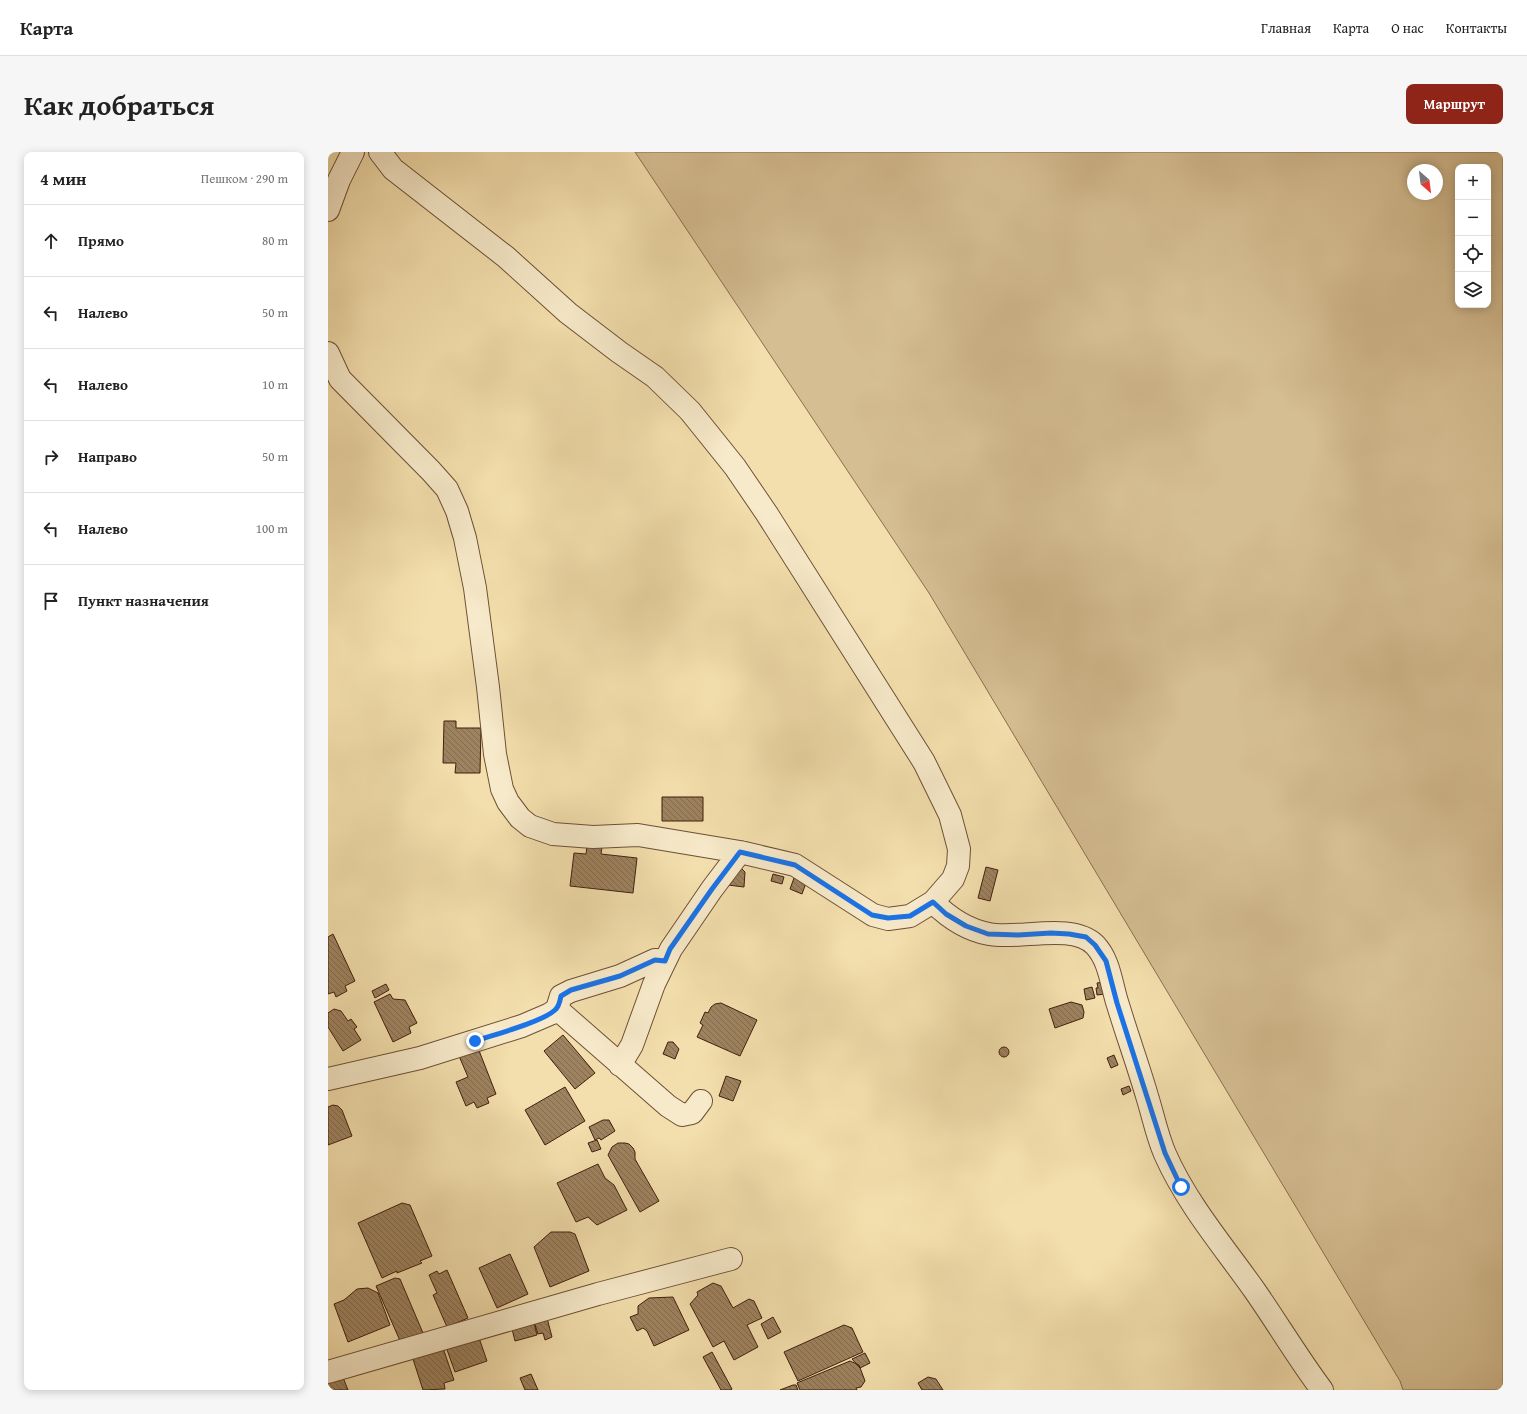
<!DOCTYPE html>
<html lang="ru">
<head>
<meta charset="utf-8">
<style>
	:root { --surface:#fff; --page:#f6f6f6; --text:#222; --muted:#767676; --line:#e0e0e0; --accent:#8f2418 }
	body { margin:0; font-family:"Gentium Book Plus",serif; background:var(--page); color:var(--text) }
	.controls { position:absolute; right:12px; top:12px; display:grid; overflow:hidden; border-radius:8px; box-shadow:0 2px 10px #0003 }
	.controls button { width:36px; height:36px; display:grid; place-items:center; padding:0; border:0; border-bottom:1px solid var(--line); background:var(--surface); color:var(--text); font:20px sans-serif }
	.compass { position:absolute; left:1079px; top:12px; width:36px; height:36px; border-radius:50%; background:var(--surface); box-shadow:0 2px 10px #0003; rotate:152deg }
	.stop { position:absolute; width:12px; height:12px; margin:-9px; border:3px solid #1a73e8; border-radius:50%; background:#fff }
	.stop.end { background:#1a73e8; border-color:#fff; box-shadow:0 1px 4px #0008 }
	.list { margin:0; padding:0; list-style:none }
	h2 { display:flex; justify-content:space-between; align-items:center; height:52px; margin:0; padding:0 16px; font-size:17px }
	h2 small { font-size:13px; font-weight:400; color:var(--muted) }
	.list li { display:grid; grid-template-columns:26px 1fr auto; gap:12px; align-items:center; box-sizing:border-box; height:72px; padding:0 16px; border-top:1px solid var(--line) }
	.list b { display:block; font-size:15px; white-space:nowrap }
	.list em { font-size:13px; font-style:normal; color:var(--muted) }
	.icon { flex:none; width:22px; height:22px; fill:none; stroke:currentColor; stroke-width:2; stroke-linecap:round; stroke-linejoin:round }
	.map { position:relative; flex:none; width:1175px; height:1238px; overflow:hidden; border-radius:8px }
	header { display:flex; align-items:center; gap:24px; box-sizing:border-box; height:56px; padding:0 20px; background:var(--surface); border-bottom:1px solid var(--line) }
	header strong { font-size:19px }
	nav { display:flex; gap:22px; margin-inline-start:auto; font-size:14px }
	.intro { display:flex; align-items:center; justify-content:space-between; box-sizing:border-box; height:96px; padding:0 24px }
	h1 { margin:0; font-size:28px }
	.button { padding:10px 18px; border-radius:8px; background:var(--accent); color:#fff; font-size:14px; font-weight:700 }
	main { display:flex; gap:24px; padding:0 24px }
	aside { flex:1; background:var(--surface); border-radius:8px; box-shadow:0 2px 10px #0003 }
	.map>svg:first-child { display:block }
	.green { fill:#d5be92; stroke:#8b6e50; fill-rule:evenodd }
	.building { fill:url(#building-back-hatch); stroke:#411f0d }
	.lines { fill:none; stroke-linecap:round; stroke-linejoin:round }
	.minor-casing { stroke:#6e4f35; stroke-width:24 }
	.minor { stroke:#f7eaca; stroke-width:22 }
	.route { stroke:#1a73e8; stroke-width:5 }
</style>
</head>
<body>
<header>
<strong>Карта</strong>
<nav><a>Главная</a><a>Карта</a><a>О нас</a><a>Контакты</a></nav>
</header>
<div class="intro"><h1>Как добраться</h1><a class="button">Маршрут</a></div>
<main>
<aside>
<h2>4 мин<small>Пешком · 290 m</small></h2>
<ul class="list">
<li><svg class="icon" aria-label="ahead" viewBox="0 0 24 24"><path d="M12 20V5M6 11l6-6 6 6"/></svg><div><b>Прямо</b></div><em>80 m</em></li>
<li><svg class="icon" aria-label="left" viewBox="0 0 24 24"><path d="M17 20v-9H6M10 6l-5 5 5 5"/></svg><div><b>Налево</b></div><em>50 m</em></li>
<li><svg class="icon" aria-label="left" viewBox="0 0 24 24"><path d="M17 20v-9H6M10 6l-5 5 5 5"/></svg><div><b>Налево</b></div><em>10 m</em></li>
<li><svg class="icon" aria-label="right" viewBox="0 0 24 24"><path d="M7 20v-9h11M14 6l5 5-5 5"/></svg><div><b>Направо</b></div><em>50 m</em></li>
<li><svg class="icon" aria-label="left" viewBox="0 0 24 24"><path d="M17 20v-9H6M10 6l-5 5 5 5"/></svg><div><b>Налево</b></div><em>100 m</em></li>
<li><svg class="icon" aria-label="arrive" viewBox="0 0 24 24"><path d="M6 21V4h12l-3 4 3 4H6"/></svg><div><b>Пункт назначения</b></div></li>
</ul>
</aside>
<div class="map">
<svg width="1175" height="1238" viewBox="0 0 1175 1238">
	<defs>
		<pattern id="building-back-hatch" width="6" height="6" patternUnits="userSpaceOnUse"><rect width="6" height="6" fill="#9e8360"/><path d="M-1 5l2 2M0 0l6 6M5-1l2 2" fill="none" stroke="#826b4e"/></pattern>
	</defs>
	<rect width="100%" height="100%" fill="#f3dfad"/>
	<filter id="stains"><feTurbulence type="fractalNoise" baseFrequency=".005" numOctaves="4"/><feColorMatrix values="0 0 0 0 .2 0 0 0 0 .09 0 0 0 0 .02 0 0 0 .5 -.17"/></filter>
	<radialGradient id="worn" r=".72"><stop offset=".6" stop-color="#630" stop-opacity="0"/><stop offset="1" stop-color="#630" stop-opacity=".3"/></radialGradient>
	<path class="green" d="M307,0H1175V1238H1075L1072,1229L601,441ZM1130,15H1160V153H1130ZM1085,18H1109V42H1085Z"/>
	<path class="building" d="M116,569H128V576H153L152,621H127L128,611H115Z
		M334,645H375V669H334Z
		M259,694L274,695L273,702L309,706L305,741L242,734L246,701L258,702Z
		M658,715L670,718L662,749L650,746Z
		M413,716L417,720L416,735L400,733Z
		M445,722L456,725L454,732L443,729Z
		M466,726L478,731L474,742L462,737Z
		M5,782L27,829L17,834L19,839L8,845L6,840L0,842V785Z
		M775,830L777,842L769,843L768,836H770L769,831Z
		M58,832L61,838L47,846L44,839Z
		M764,835L767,846L758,848L756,837Z
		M62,842L65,847L77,848L89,871L81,875L83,881L65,890L46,850Z
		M743,850L754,853L756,860L755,866L727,876L721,857Z
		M393,851L429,868L412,904L369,885L375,873L372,871L377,860L380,861L383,855L387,852Z
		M6,857L13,859L20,869L23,867L29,875L26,877L33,888L15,899L0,875V861Z
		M235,883L267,921L247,937L216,899Z
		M340,890H345L351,897L347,907L335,902Z
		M671 900a5 5 0 1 1 10 0a5 5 0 1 1-10 0Z
		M150,896L168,942L159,946L161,951L149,956L146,950L138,954L128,930L140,925L131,904Z
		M786,903L790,913L783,916L779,906Z
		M398,924L413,929L405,949L391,944Z
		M801,934L803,939L795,943L793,937Z
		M237,935L257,969L217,993L197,958Z
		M5,953L10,954L14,958L24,984L0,993V955Z
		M275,968H281L287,979L273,988L271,986L267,988L261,975Z
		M269,988L273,997L264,1000L260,991Z
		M290,991H297L301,992L305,996L307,1000V1007L331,1049L312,1060L280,1003L284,995Z
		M270,1012L277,1026L286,1033L299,1058L269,1073L260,1065L248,1070L229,1031Z
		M74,1051L82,1053L104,1104L92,1109L94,1111L69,1121V1119L54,1126L30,1071Z
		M223,1080H242L247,1082L261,1119L222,1135L206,1095Z
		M182,1102L200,1142L169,1156L151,1116Z
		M119,1118L140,1166L119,1175L105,1143L109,1141L101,1123L109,1119L111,1122Z
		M67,1126L72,1127L95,1181L73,1191L48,1134Z
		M385,1131L393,1134L405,1156L421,1147L426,1149L434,1166L419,1173L430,1195L406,1208L396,1189L385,1195L362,1152L370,1143L369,1140Z
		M40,1136L50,1141L62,1173L20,1190L6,1152L16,1148L29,1137Z
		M345,1145L361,1178L326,1194L319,1179L315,1176L309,1179L302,1165L310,1162V1154L321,1146Z
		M445,1165L453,1180L440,1187L433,1172Z
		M219,1166L224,1185L217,1188L215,1181L210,1182L206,1170Z
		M205,1167L209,1183L187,1189L183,1173Z
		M516,1173L524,1176L535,1200L470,1229L456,1200Z
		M149,1180L159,1209L127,1220L118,1195Z
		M114,1193L126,1228L116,1231L117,1237L95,1238L84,1204Z
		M384,1200L404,1237L403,1238H393L375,1205Z
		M537,1201L542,1211L532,1216L524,1207Z
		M522,1209L531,1213L537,1229L533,1235L528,1236L529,1238H472L469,1231Z
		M203,1222L210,1238H197L192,1226Z
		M14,1223L20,1238H0V1228Z
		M600,1225L608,1227L615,1238H594L590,1231Z
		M465,1233H468L470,1238H452Z"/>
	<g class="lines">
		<g class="minor-casing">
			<path id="minor" d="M0,58L11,28L25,0
				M0,201L12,227L103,319L119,337L129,359L137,386L147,436L160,535L167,602L174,637L180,650L192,666L202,674L225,682L265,685L310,683L412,700L467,713L545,763L560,767L582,764L605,750L625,727L630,714L631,697L622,663L596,610L439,362L407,315L362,259L327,225L291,200L240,161L178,105L65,17L52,0
				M605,750C620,765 639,778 661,782C691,788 744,770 767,793C782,809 783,832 790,853C799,883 810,913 819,944C825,963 829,984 837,1002C859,1052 896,1095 927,1139C950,1172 970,1206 994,1238
				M229,857L340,954L354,963L364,961L373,949
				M292,913L304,893L326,832L343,797L384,737L412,700
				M0,927L92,906L194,874L222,862L229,857L233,844L243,839L292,824L327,808L337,809
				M0,1220L270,1142L403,1107"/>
		</g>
		<use href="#minor" class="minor"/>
	</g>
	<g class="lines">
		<path class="route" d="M147,889C165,883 214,870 227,858C231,855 232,849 233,844L243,838L292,824L327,808L337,809L342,797L384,737L412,700L467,713L544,763L560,766L582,764L605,750L618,762L638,774L660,782L690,783L723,781L741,782L758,785L767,793L778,809L789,851L837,1001L853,1035"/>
	</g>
	<rect width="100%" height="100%" filter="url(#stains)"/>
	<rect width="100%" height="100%" fill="url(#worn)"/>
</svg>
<div class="controls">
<button>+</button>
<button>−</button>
<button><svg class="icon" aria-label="locate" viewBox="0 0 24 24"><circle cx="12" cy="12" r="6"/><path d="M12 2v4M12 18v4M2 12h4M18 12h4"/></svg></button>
<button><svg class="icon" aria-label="layers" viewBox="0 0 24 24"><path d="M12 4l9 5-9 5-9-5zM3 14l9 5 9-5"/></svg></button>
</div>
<svg class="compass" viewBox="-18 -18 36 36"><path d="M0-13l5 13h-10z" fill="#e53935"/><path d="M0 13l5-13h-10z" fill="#767676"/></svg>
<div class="stop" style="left:853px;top:1035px"></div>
<div class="stop end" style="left:147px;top:889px"></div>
</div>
</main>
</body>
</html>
